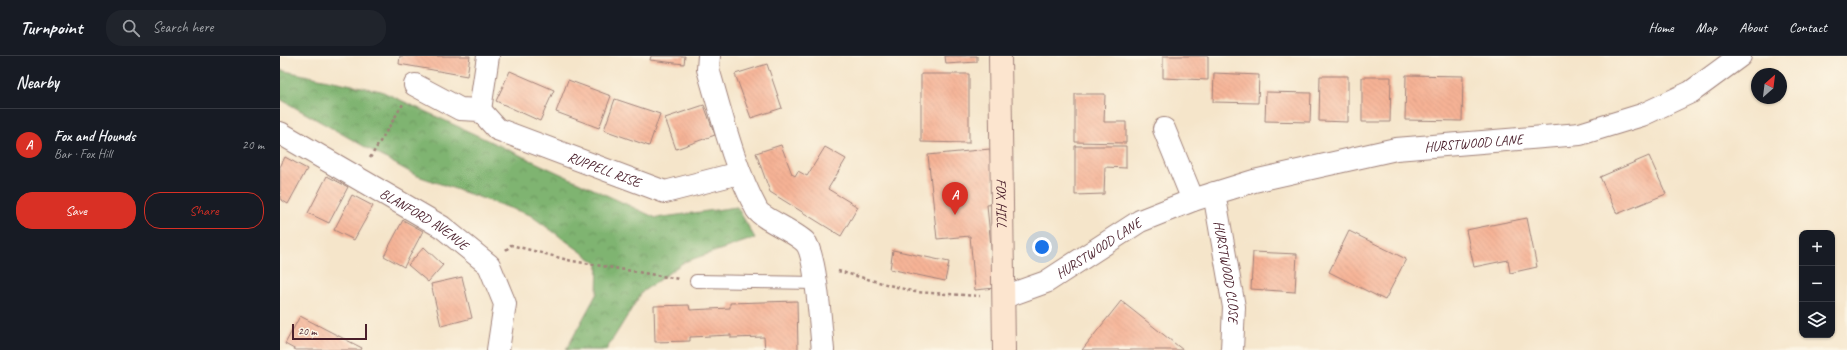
<!DOCTYPE html>
<html lang="en">
<head>
<meta charset="utf-8">
<style>
	:root { --surface:#171b24; --page:#20242c; --text:#f1f3f6; --muted:#9ea1a6; --line:#363941; --accent:#d93025 }
	body { margin:0; font-family:Caveat,sans-serif; background:var(--page); color:var(--text) }
	.controls { position:absolute; right:12px; bottom:12px; display:grid; overflow:hidden; border-radius:8px; box-shadow:0 1px 3px #0004 }
	.controls button { width:36px; height:36px; display:grid; place-items:center; padding:0; border:0; border-bottom:1px solid var(--line); background:var(--surface); color:var(--text); font:20px sans-serif }
	.compass { position:absolute; left:1471px; top:12px; width:36px; height:36px; border-radius:50%; background:var(--surface); box-shadow:0 1px 3px #0004; rotate:28deg }
	.scale { position:absolute; left:12px; bottom:10px; width:75px; box-sizing:border-box; padding-left:4px; border:2px solid #4a1f2b; border-top:0; font-size:11px; line-height:14px; white-space:nowrap; color:#4a1f2b; -webkit-text-stroke:3px #fcf5e5; paint-order:stroke }
	.you { position:absolute; left:762px; top:191px; width:14px; height:14px; margin:-10px; border:3px solid #fff; border-radius:50%; background:#1a73e8; box-shadow:0 0 0 6px #1a73e833 }
	.badge { display:grid; place-items:center; width:26px; height:26px; border-radius:50%; background:var(--accent); color:#fff; font-size:13px; font-weight:700 }
	.pin { position:absolute; translate:-50% -33px; filter:drop-shadow(0 1px 2px #0008) }
	.pin::after { content:''; position:absolute; top:21px; width:14px; height:12px; background:inherit; clip-path:polygon(0 0,100% 0,50% 100%) }
	.list { margin:0; padding:0; list-style:none }
	h2 { display:flex; justify-content:space-between; align-items:center; height:52px; margin:0; padding:0 16px; font-size:17px }
	h2 small { font-size:13px; font-weight:400; color:var(--muted) }
	.list li { display:grid; grid-template-columns:26px 1fr auto; gap:12px; align-items:center; box-sizing:border-box; height:72px; padding:0 16px; border-top:1px solid var(--line) }
	.list b { display:block; font-size:15px; white-space:nowrap }
	.list p { margin:0; font-size:13px; white-space:nowrap; color:var(--muted) }
	.list em { font-size:13px; font-style:normal; color:var(--muted) }
	.actions { display:flex; gap:8px; padding:12px 16px }
	.actions a { flex:1; padding:9px 0; border:1px solid var(--accent); border-radius:16px; text-align:center; font-size:14px; color:var(--accent) }
	.actions .main { background:var(--accent); color:#fff }
	.icon { flex:none; width:22px; height:22px; fill:none; stroke:currentColor; stroke-width:2; stroke-linecap:round; stroke-linejoin:round }
	.map { position:relative; flex:none; width:1567px; height:294px; overflow:hidden }
	header { display:flex; align-items:center; gap:24px; box-sizing:border-box; height:56px; padding:0 20px; background:var(--surface); border-bottom:1px solid var(--line) }
	header strong { font-size:19px }
	nav { display:flex; gap:22px; margin-inline-start:auto; font-size:14px }
	.search { width:280px; height:36px; background:var(--page); display:flex; align-items:center; gap:10px; box-sizing:border-box; padding:0 14px; border-radius:16px; color:var(--muted); font-size:15px }
	main { display:flex }
	aside { flex:1; background:var(--surface) }
	.map>svg:first-child { display:block }
	.forest { fill:url(#forest-crowns); stroke:#646a4e }
	.building { fill:url(#building-back-hatch) }
	.lines { fill:none; stroke-linecap:round; stroke-linejoin:round }
	.service-casing { stroke:#a0827a; stroke-width:14 }
	.minor-casing { stroke:#a0827a; stroke-width:24 }
	.tertiary-casing { stroke:#a0827a; stroke-width:24 }
	.secondary-casing { stroke:#a0827a; stroke-width:24 }
	.path { stroke:#a0827a; stroke-width:2.5; stroke-dasharray:3 3; stroke-linecap:butt }
	.service { stroke:#fff; stroke-width:12 }
	.minor { stroke:#fff; stroke-width:22 }
	.tertiary { stroke:#fff; stroke-width:22 }
	.secondary { stroke:#fce5cf; stroke-width:22 }
	.labels { text-anchor:middle; stroke-width:3.5; stroke-linejoin:round; paint-order:stroke }
	.street-label { font-size:14px; fill:#4a1f2b; stroke:#fcf5e5 }
</style>
</head>
<body>
<header>
<strong>Turnpoint</strong>
<div class="search"><svg class="icon" aria-label="search" viewBox="0 0 24 24"><circle cx="10" cy="10" r="6"/><path d="M15 15l6 6"/></svg>Search here</div>
<nav><a>Home</a><a>Map</a><a>About</a><a>Contact</a></nav>
</header>
<main>
<aside>
<h2>Nearby<small></small></h2>
<ul class="list">
<li><span class="badge">A</span><div><b>Fox and Hounds</b><p>Bar · Fox Hill</p></div><em>20 m</em></li>
</ul>
<div class="actions"><a class="main">Save</a><a>Share</a></div>
</aside>
<div class="map">
<svg width="1567" height="294" viewBox="0 0 1567 294">
	<defs>
		<pattern id="forest-crowns" width="20" height="18" patternUnits="userSpaceOnUse"><rect width="20" height="18" fill="#7fb471"/><path d="M2 6a3 3 0 1 1 6 0M12 15a3 3 0 1 1 6 0" fill="none" stroke="#6a925d"/></pattern>
		<pattern id="building-back-hatch" width="6" height="6" patternUnits="userSpaceOnUse"><rect width="6" height="6" fill="#f6b295"/><path d="M-1 5l2 2M0 0l6 6M5-1l2 2" fill="none" stroke="#d49981"/></pattern>
	</defs>
	<rect width="100%" height="100%" fill="#fcf5e5"/>
	<filter id="ink" filterUnits="userSpaceOnUse"><feTurbulence type="fractalNoise" baseFrequency=".025" numOctaves="2"/><feDisplacementMap in="SourceGraphic" scale="8" xChannelSelector="R" yChannelSelector="G"/><feConvolveMatrix kernelMatrix="1 2 1 2 8 2 1 2 1" color-interpolation-filters="sRGB"/></filter>
	<filter id="wash" filterUnits="userSpaceOnUse"><feTurbulence type="fractalNoise" baseFrequency=".012" numOctaves="4" result="noise"/><feDisplacementMap in="SourceGraphic" scale="16" xChannelSelector="R" yChannelSelector="G"/><feGaussianBlur stdDeviation="0.9" result="paint"/><feColorMatrix in="noise" values="0 0 0 0 0 0 0 0 0 0 0 0 0 0 0 0 0 1.4 0 .05"/><feComposite in="paint" operator="in"/></filter>
	<g filter="url(#wash)">
		<rect width="100%" height="100%" fill="#f5e5ca"/>
		<path class="forest" d="M0,14L101,35L376,162L457,151L475,182L404,206L362,236L326,294H286L317,237L318,208L250,159L135,119L0,43Z"/>
		<g id="blocks">
			<path class="building" d="M120,0H190L187,20L119,8Z
				M371,0H405L404,8L370,4Z
				M665,0H697V6L666,8Z
				M883,0H928V24L883,22Z
				M487,8L502,52L471,62L455,18Z
				M230,15L274,34L260,65L216,45Z
				M934,17L979,19L978,47L933,46Z
				M641,18H689V87L641,86Z
				M1126,19L1183,20L1182,65L1125,64Z
				M1040,20H1068V66L1039,65Z
				M1082,21H1111L1110,66H1082Z
				M288,24L331,40L319,72L276,56Z
				M986,36L1031,37L1030,66L985,65Z
				M795,38H825L824,66H846V87L795,86Z
				M335,43L380,58L369,90L324,74Z
				M424,49L435,79L396,93L385,62Z
				M501,89L512,118L515,120L518,115L527,120L545,91L566,103L548,133L578,151L561,180L490,136L476,97Z
				M795,90H846V112L825,111L824,138L795,139Z
				M710,93L715,148L707,149L715,232L695,234L690,180L657,183L648,99Z
				M1369,100L1386,138L1337,158L1320,121Z
				M5,101L27,113L8,148L0,143V111Z
				M47,120L68,131L49,167L28,157Z
				M72,139L93,150L74,184L54,174Z
				M1247,162L1257,211L1230,217L1228,204L1194,211L1186,174Z
				M123,164L143,175L124,211L104,200Z
				M1069,175L1126,203L1105,244L1049,216Z
				M144,191L163,209L148,226L128,209Z
				M613,194L669,206L665,225L610,213Z
				M973,196L1017,198L1015,236L971,233Z
				M182,221L192,262L161,270L151,228Z
				M517,245L518,294H485L484,281L451,282V279L410,281V285L375,286L374,250L409,249L410,254L450,252V247Z
				M841,245L903,294H802Z
				M20,260L82,292L81,294H16L5,288Z"/>
		</g>
	</g>
	<g filter="url(#ink)">
		<use href="#blocks" fill-opacity="0" stroke="#a0827a" stroke-width="1"/>
		<g class="lines">
			<g class="service-casing">
				<path id="service" d="M416,225L536,227"/>
			</g>
			<g class="minor-casing">
				<g id="minor">
					<path d="M429,0L428,13C442,60 453,109 477,154C482,162 515,176 525,186C536,197 541,275 543,294"/>
					<path id="s1" d="M135,29L180,53L200,54L217,73L385,136L459,117"/>
					<path d="M200,54L208,0"/>
					<path d="M884,73L913,144"/>
					<path id="s2" d="M0,77L162,171L209,209L225,248L218,294"/>
					<path id="s3" d="M934,137L954,251L952,294"/>
				</g>
			</g>
			<g class="tertiary-casing">
				<g id="tertiary">
					<path id="s4" d="M724,241L766,226L860,165L913,144L974,125L1116,93L1300,78L1362,59L1411,36L1460,0"/>
				</g>
			</g>
			<g class="secondary-casing">
				<g id="secondary">
					<path id="s5" d="M720,0L724,294"/>
				</g>
			</g>
			<path class="path" d="M90,102L123,48
				M226,194L231,189L292,205L399,223
				M558,215L635,236L700,240"/>
			<use href="#service" class="service"/>
			<use href="#minor" class="minor"/>
			<use href="#tertiary" class="tertiary"/>
			<use href="#secondary" class="secondary"/>
		</g>
	</g>
	<g class="labels">
		<g class="street-label">
			<text dy="5" stroke="none"><textPath href="#s4" startOffset="501">HURSTWOOD LANE</textPath></text>
			<text dy="5" stroke="none"><textPath href="#s1" startOffset="211">RUPPELL RISE</textPath></text>
			<text dy="5" stroke="none"><textPath href="#s5" startOffset="147">FOX HILL</textPath></text>
			<text dy="5" stroke="none"><textPath href="#s2" startOffset="168">BLANFORD AVENUE</textPath></text>
			<text dy="5" stroke="none"><textPath href="#s4" startOffset="107">HURSTWOOD LANE</textPath></text>
			<text dy="5" stroke="none"><textPath href="#s3" startOffset="80">HURSTWOOD CLOSE</textPath></text>
		</g>
	</g>
</svg>
<div class="controls">
<button>+</button>
<button>−</button>
<button><svg class="icon" aria-label="layers" viewBox="0 0 24 24"><path d="M12 4l9 5-9 5-9-5zM3 14l9 5 9-5"/></svg></button>
</div>
<svg class="compass" viewBox="-18 -18 36 36"><path d="M0-13l5 13h-10z" fill="#e53935"/><path d="M0 13l5-13h-10z" fill="#9ea1a6"/></svg>
<div class="scale">20 m</div>
<div class="you"></div>
<div class="pin badge" style="left:675px;top:159px">A</div>
</div>
</main>
</body>
</html>
